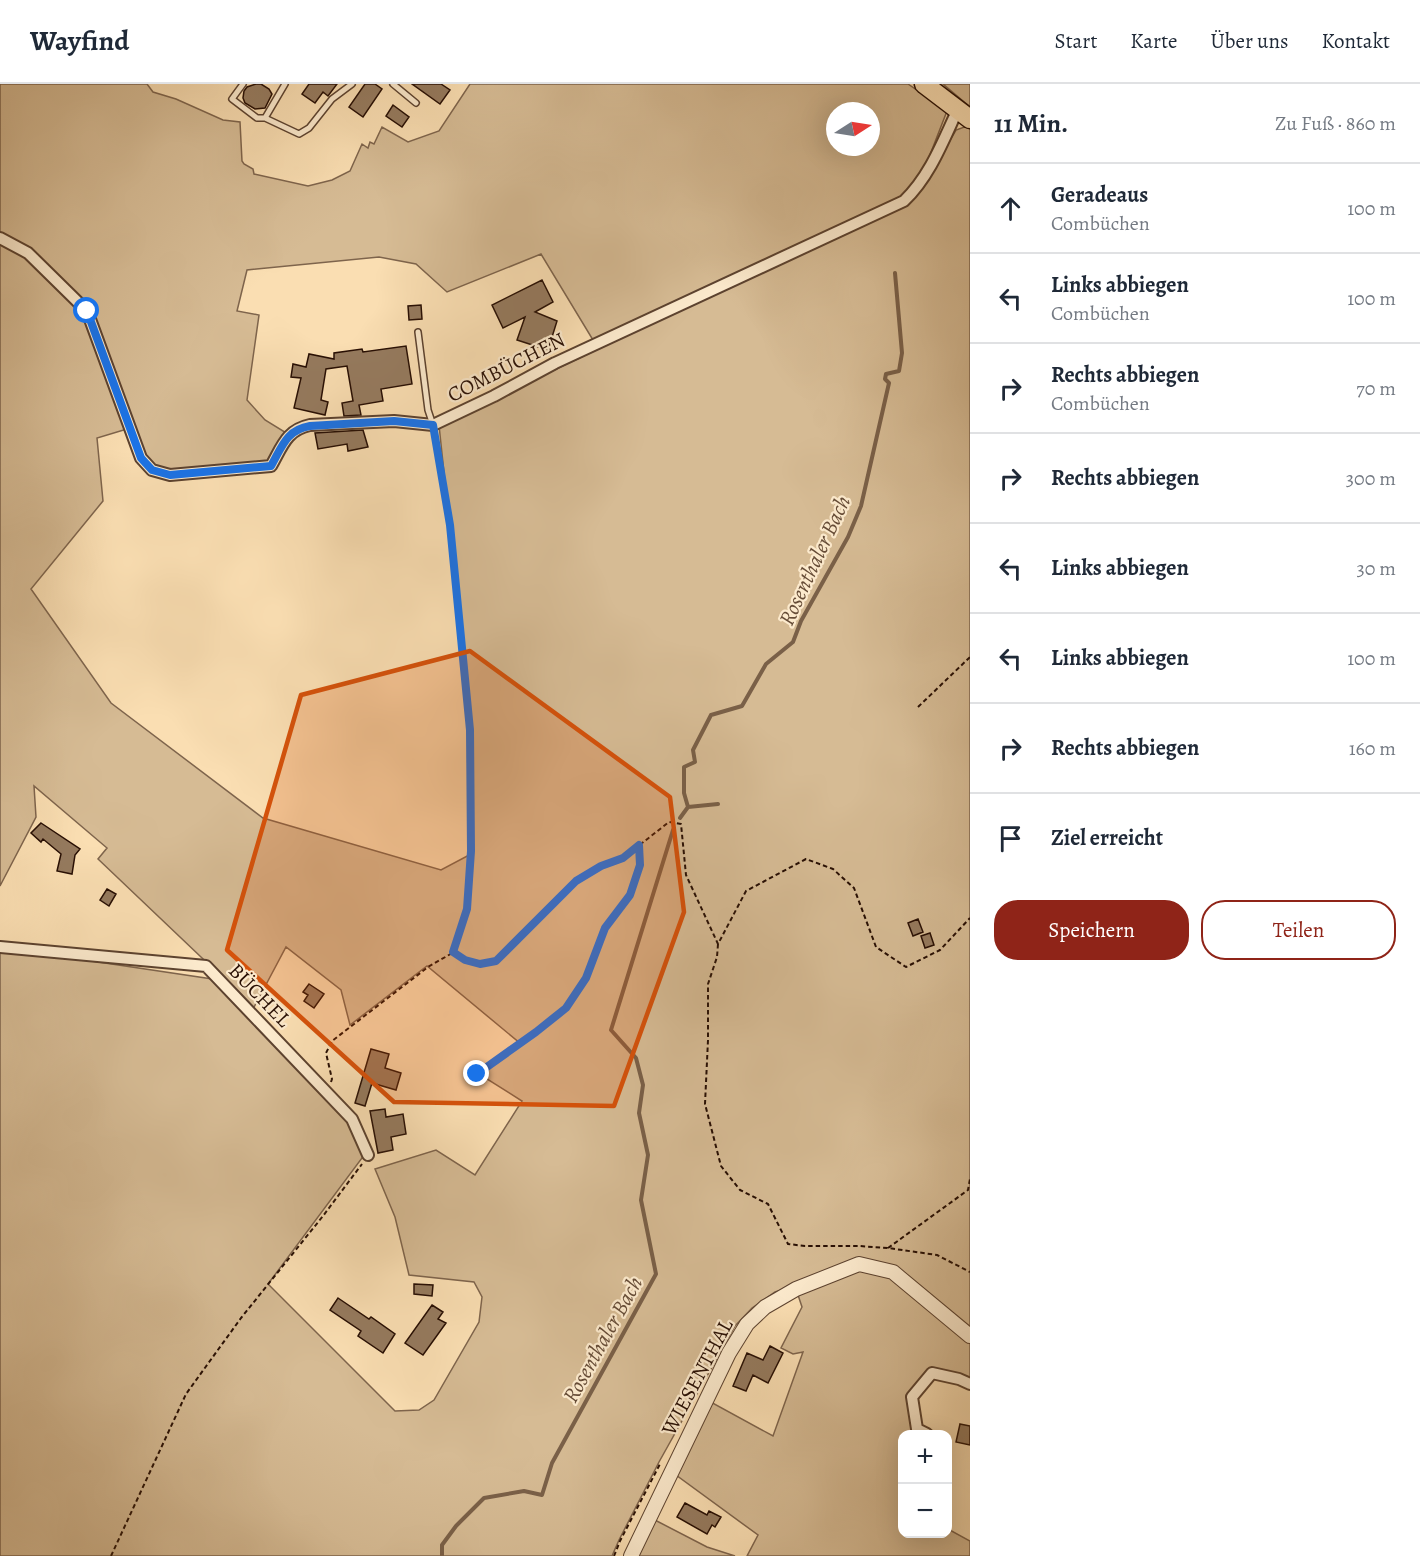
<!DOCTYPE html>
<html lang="de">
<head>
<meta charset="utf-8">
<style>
	:root { --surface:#fff; --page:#f6f6f7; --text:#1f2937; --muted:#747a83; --line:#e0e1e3; --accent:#8f2418 }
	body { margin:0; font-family:Alegreya,serif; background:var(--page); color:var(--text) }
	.controls { position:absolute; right:18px; bottom:18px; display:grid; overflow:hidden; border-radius:12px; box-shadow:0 6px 24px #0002 }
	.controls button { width:54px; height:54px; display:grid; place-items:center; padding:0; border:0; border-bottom:2px solid var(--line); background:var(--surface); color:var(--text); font:30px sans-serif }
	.compass { position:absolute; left:826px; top:18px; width:54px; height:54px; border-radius:50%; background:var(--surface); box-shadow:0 6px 24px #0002; rotate:78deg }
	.stop { position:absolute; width:18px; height:18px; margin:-14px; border:4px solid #1a73e8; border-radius:50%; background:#fff }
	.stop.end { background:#1a73e8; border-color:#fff; box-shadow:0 2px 6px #0008 }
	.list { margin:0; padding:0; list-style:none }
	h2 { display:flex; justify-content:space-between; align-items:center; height:78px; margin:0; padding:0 24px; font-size:26px }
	h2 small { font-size:20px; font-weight:400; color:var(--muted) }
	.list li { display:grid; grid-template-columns:39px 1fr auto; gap:18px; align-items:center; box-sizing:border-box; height:90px; padding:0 24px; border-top:2px solid var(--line) }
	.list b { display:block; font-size:22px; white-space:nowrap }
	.list p { margin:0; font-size:20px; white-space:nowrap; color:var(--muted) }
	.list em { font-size:20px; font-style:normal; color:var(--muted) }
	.actions { display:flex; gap:12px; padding:18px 24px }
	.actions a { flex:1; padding:14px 0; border:2px solid var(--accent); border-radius:24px; text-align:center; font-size:21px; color:var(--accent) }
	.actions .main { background:var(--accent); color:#fff }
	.icon { flex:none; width:33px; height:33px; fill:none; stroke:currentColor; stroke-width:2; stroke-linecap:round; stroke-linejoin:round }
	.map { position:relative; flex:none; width:970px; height:1472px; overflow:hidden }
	header { display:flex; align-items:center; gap:36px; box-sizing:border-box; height:84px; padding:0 30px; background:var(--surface); border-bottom:2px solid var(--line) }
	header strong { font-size:28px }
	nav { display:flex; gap:33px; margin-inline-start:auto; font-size:21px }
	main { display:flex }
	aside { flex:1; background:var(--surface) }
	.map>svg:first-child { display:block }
	.green { fill:#d6bb94; stroke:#7e644c; stroke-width:1.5; fill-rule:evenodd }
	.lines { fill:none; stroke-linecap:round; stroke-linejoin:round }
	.stream { stroke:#7a6048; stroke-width:4 }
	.building { fill:#957a5e; stroke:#270e03; stroke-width:1.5 }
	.service-casing { stroke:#5c422f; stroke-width:8 }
	.minor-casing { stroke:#5c422f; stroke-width:14 }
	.tertiary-casing { stroke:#5c422f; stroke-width:16 }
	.primary-casing { stroke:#270e03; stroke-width:21 }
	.path { stroke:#270e03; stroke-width:2; stroke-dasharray:4.5 3; stroke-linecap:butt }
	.service { stroke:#fceacd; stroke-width:5 }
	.minor { stroke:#fceacd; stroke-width:10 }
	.tertiary { stroke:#fceacd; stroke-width:14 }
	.primary { stroke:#fadeb2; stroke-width:18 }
	.route { stroke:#1a73e8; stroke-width:8 }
	.marked { fill:#d5520b; fill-opacity:0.2; stroke:#d5520b; stroke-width:4.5; stroke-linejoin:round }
	.labels { text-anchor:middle; stroke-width:4.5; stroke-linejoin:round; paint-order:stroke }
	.street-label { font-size:21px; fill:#270e03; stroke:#fceacd }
	.water-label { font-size:22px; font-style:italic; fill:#664c37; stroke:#fceacd }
</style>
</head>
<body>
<header>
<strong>Wayfind</strong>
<nav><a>Start</a><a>Karte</a><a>Über uns</a><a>Kontakt</a></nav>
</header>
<main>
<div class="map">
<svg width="970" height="1472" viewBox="0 0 970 1472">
	<rect width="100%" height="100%" fill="#fadeb2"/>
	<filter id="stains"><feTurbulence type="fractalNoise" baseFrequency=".00333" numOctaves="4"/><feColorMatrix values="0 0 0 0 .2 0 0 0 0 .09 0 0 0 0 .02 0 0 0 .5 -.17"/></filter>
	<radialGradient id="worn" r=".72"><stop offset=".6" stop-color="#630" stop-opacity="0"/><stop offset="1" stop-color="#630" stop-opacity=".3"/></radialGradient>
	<path class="green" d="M0,0H147L153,8L176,15L223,36L240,38L242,77L244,80L253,85L254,90L308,102L332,96L350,87L362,60L368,64L370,58L374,60L382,43L408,58L439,47L470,0H908L947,27L921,94L899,116L596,261L541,170L447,208L416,180L379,173L247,186L237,227L259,231L247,316L265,336L288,350L271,380L171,390L154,385L144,374L89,227L0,152ZM835,27H871V63H835Z
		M943,0H970V23Z
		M967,42L970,45V1299L931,1287L910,1313L917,1350H902V1450H948V1445L970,1457V1472H747L758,1451L676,1391L709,1317L773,1352L803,1268L793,1270L781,1264L802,1223L795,1202L775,1208L752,1224L735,1242L659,1378L619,1456L612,1472H0V866L31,868L219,896L350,1036L365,1070L268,1200L395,1327L419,1326L434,1316L479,1238L482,1213L474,1198L409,1191L395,1133L375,1085L436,1066L475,1091L522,1017L479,990L521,960L427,882L350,941L341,906L286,863L252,927L222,893L98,775L107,764L34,702L36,733L0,802V157L26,171L86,232L127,345L97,354L103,417L31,505L111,619L263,734L441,786L473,769L471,645L439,341L682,225L863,142L901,123L924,100L956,46Z
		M651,1434L707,1463L735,1472H634Z"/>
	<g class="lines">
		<path class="stream" d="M688,723L718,720
			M680,734L688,723L684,709V683L695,678L693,666L711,631L742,622L766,580L793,558L801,537L848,453L861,422L889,299L885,295L886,290L899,287L902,269L895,189
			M442,1472V1461L456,1442L484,1414L524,1407L542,1411L552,1379L656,1190L641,1116L648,1071L639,1029L643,1001L636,974L611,946L673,746"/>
	</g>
	<path class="building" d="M256,0H261L269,5L272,10L265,24L255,25L245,19L243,14L244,7L247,3Z
		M309,0H337L328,12L323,8L315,19L302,10Z
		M365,0H375L382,5L363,33L349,23Z
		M412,0H441L450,6L440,20Z
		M393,21L409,33L402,43L386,32Z
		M542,196L553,218L535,228L557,237L548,266L517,256L525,233L503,244L492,221Z
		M421,221L422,235L409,236L408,222Z
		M406,262L412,300L381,305L383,317L359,321L361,331L344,332L342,319L353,317L347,282L326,285L321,316L328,318L325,331L294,324L301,294L291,293L293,280L306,283L309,270L334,275V269L362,265L363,268Z
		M363,346L368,363L348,367L347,360L318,365L315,349Z
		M41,739L80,765L75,771L72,790L57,787L61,770L43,755L41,758L31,749Z
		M107,805L116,810L109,822L100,816Z
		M918,835L923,848L913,852L908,839Z
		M930,849L934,861L925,864L921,852Z
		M309,900L324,910L314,924L304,917L308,911L303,908Z
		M371,965L389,970L385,984L401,989L396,1006L372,999L365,1022L355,1019Z
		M385,1025L386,1033L403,1030L406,1050L391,1053L393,1066L378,1069L370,1027Z
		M414,1200L433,1201L432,1212L414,1210Z
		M338,1214L369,1235L371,1233L395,1250L383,1269L358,1252L361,1247L330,1226Z
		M432,1221L443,1228L438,1235L446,1239L423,1271L405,1259Z
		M770,1262L783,1269L768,1299L753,1291L746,1307L733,1302L747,1269L763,1276Z
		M960,1340L970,1342V1361L956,1358Z
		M685,1419L707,1431L709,1427L721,1433L715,1443L712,1441L707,1450L677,1433Z"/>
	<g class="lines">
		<g class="service-casing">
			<path id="service" d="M243,0L232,15L257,34H265
				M285,0L265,34L299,50L309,44L332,15L352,0
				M393,0L416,19
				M418,248L428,326L433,341"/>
		</g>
		<g class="minor-casing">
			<path id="minor" d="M0,154L28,169L87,227L141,374L152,386L170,391L271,382C282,363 286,346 310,341L394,337L433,341L494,312L555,279L904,117C930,92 943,57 958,25
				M0,863L206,882L352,1035L368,1071
				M927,1350L917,1345L912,1313L932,1289L959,1295L970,1300"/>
		</g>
		<g class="tertiary-casing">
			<path id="tertiary" d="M631,1472L729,1269L747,1240L765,1223L796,1205L859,1180L893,1188L970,1252"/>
		</g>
		<g class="primary-casing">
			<path id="primary" d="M924,0L970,35"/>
		</g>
		<path class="path" d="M918,623L970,573
			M718,860L717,873L708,900V956L705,1020L721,1082L740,1106L768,1120L788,1160L805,1162H859L888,1164L937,1171L970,1188
			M454,868L465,876L480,880L496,877L576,797L601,782L623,774L669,738L681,740L686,791L718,860L746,807L806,775L833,785L854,804L876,863L906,883L940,866L970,834
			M477,990L536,948L566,924L586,893L605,844L630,811L640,781V761
			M331,998L332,995L326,969L332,957L428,883L454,868L467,825L471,767L470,646L450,441L435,353
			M888,1164L968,1106L970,1095
			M111,1472L186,1310L241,1234L323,1132L362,1080
			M614,1472L620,1457L660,1380"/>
		<use href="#service" class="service"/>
		<use href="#minor" class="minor"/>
		<use href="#tertiary" class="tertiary"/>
		<use href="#primary" class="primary"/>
	</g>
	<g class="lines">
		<path class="route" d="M87,227L141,374L152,386L170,391L271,382C282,363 286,346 310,342L394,337L433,341L450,441L470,646L471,767L467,825L453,868L465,876L480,880L496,877L576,797L601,782L623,774L639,761L640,781L630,811L605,844L586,894L566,924L536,948L477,990"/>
	</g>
	<path class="marked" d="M470,567L670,713L684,828L614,1022L394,1018L227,866L301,611Z"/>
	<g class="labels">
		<g class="street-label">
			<text transform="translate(506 283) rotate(-27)" y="7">COMBÜCHEN</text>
			<text transform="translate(260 911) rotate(46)" y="7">BÜCHEL</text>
			<text transform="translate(697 1293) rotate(-62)" y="7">WIESENTHAL</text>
		</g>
		<g class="water-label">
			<text transform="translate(814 476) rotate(-65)" y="8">Rosenthaler Bach</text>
			<text transform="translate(602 1255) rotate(-61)" y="8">Rosenthaler Bach</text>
		</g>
	</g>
	<rect width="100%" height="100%" filter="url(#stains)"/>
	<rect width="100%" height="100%" fill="url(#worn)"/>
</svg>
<div class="controls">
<button>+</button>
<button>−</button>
</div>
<svg class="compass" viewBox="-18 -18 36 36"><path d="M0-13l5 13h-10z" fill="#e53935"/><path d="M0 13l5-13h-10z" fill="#747a83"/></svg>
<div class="stop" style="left:87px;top:227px"></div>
<div class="stop end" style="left:477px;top:990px"></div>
</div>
<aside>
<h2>11 Min.<small>Zu Fuß · 860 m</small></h2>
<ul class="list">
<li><svg class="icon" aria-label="ahead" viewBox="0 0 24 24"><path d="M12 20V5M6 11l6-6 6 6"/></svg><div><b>Geradeaus</b><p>Combüchen</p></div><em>100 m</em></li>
<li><svg class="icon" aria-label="left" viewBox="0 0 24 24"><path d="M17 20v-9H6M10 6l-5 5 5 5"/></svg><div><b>Links abbiegen</b><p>Combüchen</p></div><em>100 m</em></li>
<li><svg class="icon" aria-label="right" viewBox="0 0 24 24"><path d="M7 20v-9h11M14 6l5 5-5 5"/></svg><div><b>Rechts abbiegen</b><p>Combüchen</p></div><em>70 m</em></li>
<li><svg class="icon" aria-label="right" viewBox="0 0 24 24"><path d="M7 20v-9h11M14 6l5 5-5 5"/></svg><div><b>Rechts abbiegen</b></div><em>300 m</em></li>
<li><svg class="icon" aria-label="left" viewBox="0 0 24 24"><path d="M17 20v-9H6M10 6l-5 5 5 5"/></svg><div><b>Links abbiegen</b></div><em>30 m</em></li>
<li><svg class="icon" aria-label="left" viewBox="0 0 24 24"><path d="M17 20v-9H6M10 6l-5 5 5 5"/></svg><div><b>Links abbiegen</b></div><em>100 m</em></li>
<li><svg class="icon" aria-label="right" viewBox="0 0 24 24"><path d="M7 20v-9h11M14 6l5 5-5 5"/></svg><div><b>Rechts abbiegen</b></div><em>160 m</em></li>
<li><svg class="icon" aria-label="arrive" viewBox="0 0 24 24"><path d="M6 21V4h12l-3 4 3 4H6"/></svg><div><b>Ziel erreicht</b></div></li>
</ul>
<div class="actions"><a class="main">Speichern</a><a>Teilen</a></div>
</aside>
</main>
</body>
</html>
